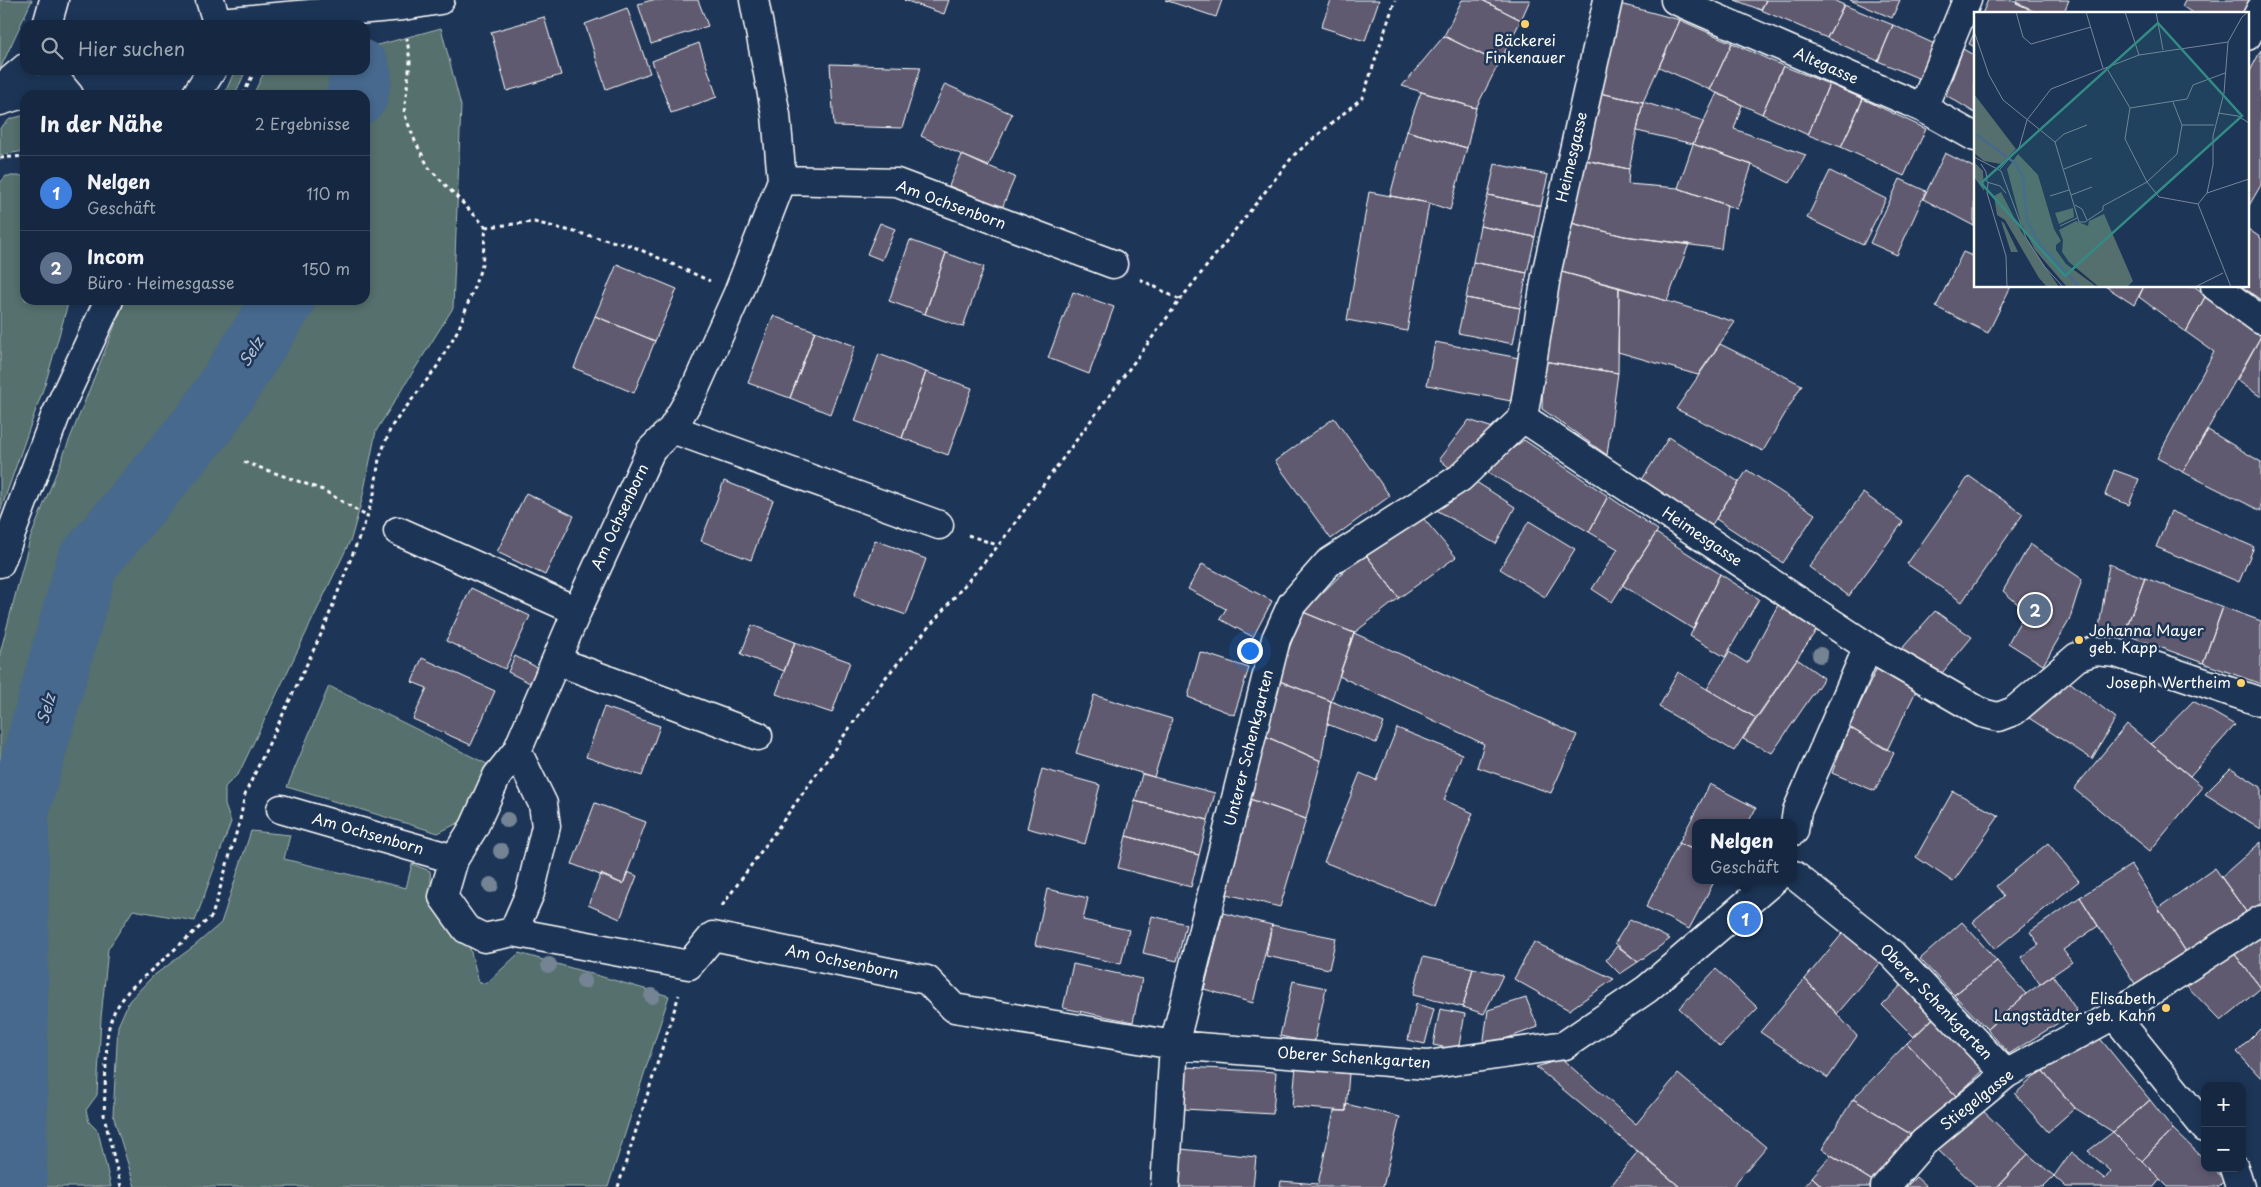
<!DOCTYPE html>
<html lang="de">
<head>
<meta charset="utf-8">
<style>
	:root { --surface:#162841; --page:#1f3048; --text:#f1f3f6; --muted:#9ea6b1; --line:#35445a; --accent:#db2777 }
	body { margin:0; font-family:"Playpen Sans",sans-serif; background:var(--page); color:var(--text) }
	.controls { position:absolute; right:15px; bottom:15px; display:grid; overflow:hidden; border-radius:10px; box-shadow:0 2px 8px #0003 }
	.controls button { width:45px; height:45px; display:grid; place-items:center; padding:0; border:0; border-bottom:1px solid var(--line); background:var(--surface); color:var(--text); font:25px sans-serif }
	.you { position:absolute; left:1249px; top:650px; width:18px; height:18px; margin:-12px; border:4px solid #fff; border-radius:50%; background:#1a73e8; box-shadow:0 0 0 8px #1a73e833 }
	.badge { display:grid; place-items:center; width:32px; height:32px; border-radius:50%; background:var(--accent); color:#fff; font-size:16px; font-weight:700 }
	.pin { position:absolute; translate:-50% -50%; border:2px solid #fff; box-shadow:0 1px 5px #0006 }
	.popup { position:absolute; left:1692px; top:819px; width:105px; height:65px; box-sizing:border-box; display:grid; place-content:center; border-radius:10px; background:var(--surface); filter:drop-shadow(0 1px 4px #0005); font-size:16px; white-space:nowrap; color:var(--muted) }
	.popup b { font-size:19px; color:var(--text) }
	.popup::after { content:''; position:absolute; left:50%; top:100%; margin-left:-10px; border:10px solid transparent; border-top-color:var(--surface) }
	.list { margin:0; padding:0; list-style:none }
	h2 { display:flex; justify-content:space-between; align-items:center; height:65px; margin:0; padding:0 20px; font-size:21px }
	h2 small { font-size:16px; font-weight:400; color:var(--muted) }
	.list li { display:grid; grid-template-columns:32px 1fr auto; gap:15px; align-items:center; box-sizing:border-box; height:75px; padding:0 20px; border-top:1px solid var(--line) }
	.list b { display:block; font-size:19px; white-space:nowrap }
	.list p { margin:0; font-size:16px; white-space:nowrap; color:var(--muted) }
	.list em { font-size:16px; font-style:normal; color:var(--muted) }
	.icon { flex:none; width:28px; height:28px; fill:none; stroke:currentColor; stroke-width:2; stroke-linecap:round; stroke-linejoin:round }
	.map { position:relative; flex:none; width:2261px; height:1187px; overflow:hidden }
	.search { position:absolute; background:var(--surface); box-shadow:0 2px 8px #0003; left:20px; top:20px; width:350px; height:55px; display:flex; align-items:center; gap:12px; box-sizing:border-box; padding:0 18px; border-radius:15px; color:var(--muted); font-size:19px }
	.panel { position:absolute; background:var(--surface); box-shadow:0 2px 8px #0003; left:20px; top:90px; width:350px; height:215px; border-radius:15px }
	.map>svg:first-child { display:block }
	.green { fill:#546f6d; stroke:#aab7b6 }
	.lines { fill:none; stroke-linecap:round; stroke-linejoin:round }
	.river { stroke:#47698e; stroke-width:62 }
	.building { fill:#5f5a70; stroke:#fff }
	.minor-casing { stroke:#fff; stroke-width:31 }
	.secondary-casing { stroke:#fff; stroke-width:31 }
	.path { stroke:#fff; stroke-width:3; stroke-dasharray:4 4; stroke-linecap:butt }
	.minor { stroke:#1d3557; stroke-width:28 }
	.secondary { stroke:#1d3557; stroke-width:28 }
	.tree { fill:#748494 }
	.poi-dot { fill:#ffd166; stroke:#1d3557; stroke-width:2 }
	.labels { text-anchor:middle; stroke-width:5; stroke-linejoin:round; paint-order:stroke }
	.poi-label { font-size:15px; fill:#fff; stroke:#1d3557; text-anchor:end }
	.street-label { font-size:15px; fill:#fff; stroke:#1d3557 }
	.water-label { font-size:16px; font-style:italic; fill:#b5c3d2; stroke:#1d3557 }
	.inset-river { fill:none; stroke:#47698e; stroke-width:2.5 }
	.inset-road { fill:none; stroke:#77869a; stroke-width:1 }
	.view { fill:#338b84; fill-opacity:0.15; stroke:#338b84; stroke-width:2.5 }
	.inset-edge { fill:none; stroke:#fff; stroke-width:2.5 }
</style>
</head>
<body>
<div class="map">
<svg width="2261" height="1187" viewBox="0 0 2261 1187">
	<rect width="100%" height="100%" fill="#1d3557"/>
	<filter id="ink" filterUnits="userSpaceOnUse"><feTurbulence type="fractalNoise" baseFrequency=".02" numOctaves="2"/><feDisplacementMap in="SourceGraphic" scale="10" xChannelSelector="R" yChannelSelector="G"/><feConvolveMatrix kernelMatrix="1 2 1 2 8 2 1 2 1" color-interpolation-filters="sRGB"/></filter>
	<g filter="url(#ink)">
		<path class="green" d="M0,0H32L0,69Z
			M441,28L461,106L453,308L376,431L362,500L351,539L239,773L225,787V805L231,822L195,921L133,910L108,949L101,1018L97,1095L86,1110L89,1122L98,1131L111,1187H0V653L30,539L125,300H365V95H253L265,70H365V47L382,44Z
			M235,70H246L235,95H224Z
			M25,115V151L0,155V128L10,119Z
			M6,176H25V300H69L47,378L0,512V183Z
			M329,686L487,764L460,822L438,833L287,787Z
			M251,831L290,835L284,859L406,888L412,864L430,871L433,902L469,945L479,982L486,984L519,953L669,996L608,1187H135L113,1115L118,1026L129,1001L153,976L193,947L221,923Z"/>
		<g class="lines">
			<path class="river" d="M357,95L361,78L359,70
				M16,1187L18,812L87,563L207,420L284,300"/>
		</g>
		<path class="building" d="M652,0H698L708,26L651,44L638,4Z
			M904,0H949L944,14Z
			M1165,0H1222L1216,17Z
			M1331,0H1379L1365,41L1321,27Z
			M1462,0H1482L1521,20L1499,63L1444,36Z
			M1482,0H1530L1521,20Z
			M1735,0H1766L1761,10Z
			M1766,0H1833L1844,5L1827,38L1761,10Z
			M1850,0H1900L1892,18Z
			M1988,0H2011L2029,8L2026,14H1982Z
			M2018,0H2069L2063,14H2040L2016,3Z
			M2185,0H2256L2247,14H2194L2182,6Z
			M1620,4L1680,20L1643,102L1594,92Z
			M1844,5L1893,25L1878,61L1827,38Z
			M627,8L650,73L606,89L585,24Z
			M544,17L561,75L507,91L491,32Z
			M1680,20L1732,43L1710,90L1659,67Z
			M1893,25L1939,46L1925,81L1878,61Z
			M1975,31V47L1969,44Z
			M1444,36L1499,63L1476,108L1402,86Z
			M699,43L717,97L671,113L652,61Z
			M1732,43L1783,66L1762,114L1710,90Z
			M1963,49L1975,56V113L1946,95Z
			M2261,50V185L2247,209V77Z
			M830,64L921,67L902,128L834,126Z
			M1783,66L1829,84L1808,135L1762,114Z
			M945,84L1012,114L988,167L921,136Z
			M1829,84L1863,99L1841,147L1808,135Z
			M1421,92L1476,108L1467,148L1407,131Z
			M1594,92L1643,102L1629,169L1580,159Z
			M1717,93L1742,105L1734,129L1806,155L1790,183L1752,165L1693,144Z
			M1863,99L1926,129L1904,176L1841,147Z
			M1643,102L1704,121L1693,144L1637,131Z
			M1407,131L1467,148L1450,210L1429,203L1390,196Z
			M1693,144L1752,165L1737,209L1678,188Z
			M1945,153L1975,168L1974,226L1923,199Z
			M962,155L1015,177L1002,208L949,186Z
			M1580,159L1629,169L1628,184L1678,188L1727,205L1721,249L1624,236L1567,222Z
			M1495,164L1548,175L1541,206L1488,195Z
			M1830,171L1886,199L1863,245L1807,218Z
			M1900,179L1926,191L1897,255L1870,243Z
			M1369,192L1429,203L1407,331L1347,320Z
			M1488,195L1541,206L1535,237L1480,226Z
			M1567,222L1624,236L1689,244L1667,301L1554,270Z
			M880,223L895,229L882,260L867,254Z
			M1480,226L1535,237L1527,273L1473,262Z
			M2248,229L2261,238V300L2241,286H2247Z
			M910,240L946,253L925,314L889,301Z
			M1963,252L1975,257V286H2011L1988,333L1936,307Z
			M946,253L984,267L963,327L925,314Z
			M1473,262L1527,273L1520,308L1466,298Z
			M617,264L677,289L655,341L595,316Z
			M1554,270L1619,287L1618,373L1543,361Z
			M2105,286H2144L2134,305Z
			M2144,286H2194L2206,295L2186,332L2139,297Z
			M1619,287L1667,301L1735,322L1698,375L1618,352Z
			M1073,292L1114,307L1089,374L1048,358Z
			M2206,295L2261,336L2183,472L2157,458L2214,352L2186,332Z
			M1466,298L1520,308L1513,344L1458,333Z
			M595,316L655,341L634,393L574,368Z
			M773,316L815,331L790,398L748,383Z
			M815,331L855,346L830,414L790,398Z
			M2261,336V397L2237,380Z
			M1435,342L1519,358L1511,401L1427,385Z
			M1720,344L1802,385L1763,451L1676,409Z
			M879,354L926,372L902,438L855,421Z
			M1543,361L1618,373L1607,455L1542,409Z
			M926,372L972,388L948,455L902,438Z
			M1334,418L1390,496L1331,539L1275,461Z
			M1469,420L1493,428L1452,470L1439,459Z
			M2208,430L2261,462V511L2183,472Z
			M1669,437L1739,482L1708,531L1638,486Z
			M1524,440L1608,496L1589,532L1484,470Z
			M1747,470L1815,514L1783,563L1716,519Z
			M2114,470L2139,479L2129,505L2105,495Z
			M1969,476L2023,514L1962,602L1907,564Z
			M1470,478L1515,507L1496,544L1433,508Z
			M724,481L773,500L751,560L701,541Z
			M526,493L574,516L545,575L497,552Z
			M1863,493L1903,522L1849,596L1809,567Z
			M1608,496L1658,530L1612,602L1592,589L1618,549L1589,532Z
			M1417,511L1456,557L1399,598L1364,552Z
			M2171,511L2254,547L2239,582L2156,547Z
			M1529,521L1575,549L1545,597L1500,569Z
			M1656,533L1720,574L1693,629L1622,585Z
			M875,540L926,559L906,615L854,596Z
			M2030,544L2082,579L2069,621L2043,665L2008,643L2026,611L2003,591Z
			M1364,552L1399,598L1354,633L1303,612Z
			M1202,564L1272,601L1253,637L1220,619L1226,609L1188,589Z
			M2109,564L2145,578L2124,634L2099,628Z
			M1720,574L1759,599L1725,657L1690,636Z
			M2145,578L2223,607L2203,663L2124,634Z
			M471,588L530,616L505,669L446,641Z
			M1779,603L1818,628L1756,718L1707,689L1729,652L1747,663Z
			M2223,607L2261,621V684L2203,663Z
			M1935,611L1972,637L1937,679L1898,653Z
			M1303,612L1354,633L1331,701L1277,680Z
			M752,625L795,642L784,671L741,654Z
			M1354,633L1577,735L1551,793L1477,767L1484,744L1339,676Z
			M795,642L850,662L832,713L776,694Z
			M1200,652L1249,668L1234,715L1188,697Z
			M515,656L538,668L530,683L508,672Z
			M422,658L495,691L471,745L413,719L427,688L412,682Z
			M1797,659L1824,678L1772,753L1743,739Z
			M1878,666L1917,689L1887,750L1849,727Z
			M1678,672L1756,718L1734,751L1659,707Z
			M1277,680L1331,701L1321,761L1265,736Z
			M2067,680L2116,718L2092,759L2029,718Z
			M1094,695L1172,719L1154,777L1076,753Z
			M1331,701L1384,723L1376,743L1327,724Z
			M2193,701L2235,725L2190,776L2151,744Z
			M604,707L660,726L642,776L586,757Z
			M2127,724L2203,787L2150,851L2074,789Z
			M1849,727L1894,753L1875,791L1832,773Z
			M1397,728L1462,754L1444,800L1473,813L1436,907L1324,862L1360,773L1376,780Z
			M1265,736L1321,761L1306,819L1250,799Z
			M2231,768L2261,787V829L2205,794Z
			M1042,769L1100,785L1085,844L1027,828Z
			M1142,774L1215,793L1208,820L1135,801Z
			M1710,784L1756,808L1748,823H1696V851L1679,843Z
			M1953,791L1999,816L1953,882L1916,857Z
			M1250,799L1306,819L1280,907L1227,894Z
			M1135,801L1208,820L1199,855L1126,836Z
			M595,803L646,822L623,884L572,864Z
			M1126,836L1199,855L1191,887L1118,868Z
			M2261,842V903L2247,913L2221,877Z
			M1679,843L1696,851V880H1715L1689,929L1646,907Z
			M2048,843L2079,881L1995,949L1973,922L2004,896L1996,886Z
			M2131,865L2188,955L2137,987L2080,897Z
			M2215,868L2247,913L2188,955L2158,908Z
			M628,872L637,876L620,919L588,905L601,874L623,884Z
			M1047,889L1088,898L1083,920L1129,930L1121,964L1035,945Z
			M2080,897L2098,926L2063,950L2072,962L2040,984L2021,957L2039,945L2030,932Z
			M1223,913L1272,925L1253,1003L1204,989Z
			M1152,916L1186,924L1177,961L1143,953Z
			M1630,919L1670,939L1638,962L1615,943Z
			M1962,922L1997,961L1954,995L1920,959Z
			M1272,925L1336,938L1329,969L1266,956Z
			M1847,928L1883,960L1837,1014L1805,979Z
			M2261,931V988L2233,952Z
			M1534,942L1614,979L1569,1010L1514,979Z
			M1617,946L1638,962L1620,974L1606,960Z
			M2233,952L2261,988L2221,1021L2181,980Z
			M1423,957L1473,968L1463,1007L1413,995Z
			M1997,961L2026,994L1987,1029L1954,995Z
			M1073,964L1142,979L1133,1022L1063,1008Z
			M1473,968L1503,975L1484,1014L1463,1007Z
			M1716,969L1758,1008L1720,1047L1679,1008Z
			M2053,975L2077,1011L2009,1054L1987,1029L2026,994Z
			M1908,978L1941,1011L1914,1037L1882,1005Z
			M1805,979L1857,1036L1828,1078L1760,1032Z
			M1293,981L1326,988L1314,1043L1280,1036Z
			M1526,998L1538,1027L1483,1047L1488,1010Z
			M1416,1004L1434,1009L1425,1044L1408,1040Z
			M1440,1009L1465,1014L1458,1050L1433,1045Z
			M1934,1017L1985,1069L1956,1096L1907,1043Z
			M2261,1028V1078L2237,1052Z
			M2098,1036L2150,1100L2113,1132L2075,1108L2042,1070H2034Z
			M1907,1043L1956,1096L1917,1138L1853,1099Z
			M1562,1059L1636,1124L1678,1074L1766,1147L1732,1187H1680L1536,1067Z
			M1186,1067L1276,1072L1273,1114L1184,1109Z
			M1296,1067L1349,1073L1346,1111L1292,1107Z
			M2042,1070L2075,1108L2048,1132L2015,1094Z
			M1853,1099L1917,1138L1879,1185L1822,1149Z
			M2150,1100L2173,1129L2142,1161L2113,1132Z
			M1346,1104L1400,1117L1383,1187H1280L1281,1181L1318,1184L1334,1111H1346Z
			M1979,1107L2028,1154L1997,1187H1977L1938,1150Z
			M2173,1129L2205,1160V1168H2213L2225,1180L2218,1187H2168L2142,1161Z
			M2113,1132L2160,1179L2154,1187H2066L2054,1176L2071,1152L2105,1179L2111,1171L2088,1151Z
			M1181,1149L1256,1157L1253,1187H1177Z
			M1638,1151L1680,1187H1610Z
			M2028,1154L2054,1176L2043,1187H1997Z
			M1831,1155L1879,1185L1877,1187H1823L1812,1177Z
			M1812,1177L1823,1187H1803Z
			M1916,1177L1927,1187H1906Z"/>
		<g class="lines">
			<g class="minor-casing">
				<path id="minor" d="M754,0L776,115L782,180L738,293L693,393L672,429L651,450L577,611L517,751L497,776L474,827L454,859L443,897L466,929L484,938L513,932L689,965L713,936L927,980L954,1008L1174,1045L1427,1065L1565,1045L1647,989L1774,880
					M1675,0L1923,108L1975,137
					M218,22L403,6L440,0
					M2247,36L2261,9
					M0,89L25,68
					M0,101L59,83
					M1923,108L1967,0
					M782,180L897,183L1113,264
					M2215,286L2261,320
					M1523,418L1868,647L1982,713L1998,717L2014,711L2077,657L2095,651L2116,653L2261,702
					M1523,418L1547,270L1608,0
					M672,429L939,525
					M398,531L577,611
					M557,661L758,736
					M281,809L454,859
					M1794,831L1797,811L1868,647
					M1794,875L1892,954L2006,1074
					M513,932L530,893L546,826L543,804L517,751
					M2114,1015L2205,1128
					M2234,1168L2240,1187
					M1165,1187L1174,1045L1276,639L1292,604L1328,563L1460,478L1523,418
					M1885,1187L1924,1142L2006,1074L2114,1015L2261,920"/>
			</g>
			<g class="secondary-casing">
				<path id="secondary" d="M210,0L218,25
					M47,25L54,0
					M53,70L59,83L69,95
					M196,95L212,70
					M0,563L55,417L109,300"/>
			</g>
			<path class="path" d="M243,95L255,70
				M0,158L25,156
				M486,227L534,222L632,246L710,281
				M1140,279L1180,300
				M244,462L323,490L368,517
				M968,535L997,545
				M722,906L886,677L998,546L1180,300L1294,155L1363,97L1395,0
				M121,1187L104,1116L107,1038L110,1022L115,1010L129,990L212,916L240,820L245,794L324,628L367,517L374,494L379,459L391,427L436,368L459,328L482,265L486,227L429,168L415,141L404,113L410,62L407,38
				M618,1187L679,995"/>
			<use href="#minor" class="minor"/>
			<use href="#secondary" class="secondary"/>
		</g>
		<g class="tree">
			<circle cx="1820" cy="655" r="8"/>
			<circle cx="507" cy="820" r="8"/>
			<circle cx="501" cy="851" r="8"/>
			<circle cx="491" cy="885" r="8"/>
			<circle cx="549" cy="965" r="8"/>
			<circle cx="584" cy="981" r="8"/>
			<circle cx="652" cy="996" r="8"/>
		</g>
	</g>
	<g class="poi-dot">
		<circle cx="1525" cy="24" r="5"/>
		<circle cx="2079" cy="640" r="5"/>
		<circle cx="2241" cy="683" r="5"/>
		<circle cx="2166" cy="1008" r="5"/>
	</g>
	<g class="labels">
		<g class="poi-label">
			<text x="1525" y="46" text-anchor="middle">Bäckerei<tspan x="1525" dy="17">Finkenauer</tspan></text>
			<text x="2089" y="636" text-anchor="start">Johanna Mayer<tspan x="2089" dy="17">geb. Kapp</tspan></text>
			<text x="2231" y="688">Joseph Wertheim</text>
			<text x="2156" y="1004">Elisabeth<tspan x="2156" dy="17">Langstädter geb. Kahn</tspan></text>
		</g>
		<g class="street-label">
			<text transform="translate(1826 66) rotate(24)" y="5">Altegasse</text>
			<text transform="translate(1572 157) rotate(-77)" y="5">Heimesgasse</text>
			<text transform="translate(951 205) rotate(20)" y="5">Am Ochsenborn</text>
			<text transform="translate(620 517) rotate(-65)" y="5">Am Ochsenborn</text>
			<text transform="translate(1702 537) rotate(34)" y="5">Heimesgasse</text>
			<text transform="translate(1249 748) rotate(-76)" y="5">Unterer Schenkgarten</text>
			<text transform="translate(368 834) rotate(16)" y="5">Am Ochsenborn</text>
			<text transform="translate(842 962) rotate(12)" y="5">Am Ochsenborn</text>
			<text transform="translate(1936 1002) rotate(46)" y="5">Oberer Schenkgarten</text>
			<text transform="translate(1354 1058) rotate(4)" y="5">Oberer Schenkgarten</text>
			<text transform="translate(1977 1100) rotate(-38)" y="5">Stiegelgasse</text>
		</g>
		<g class="water-label">
			<text transform="translate(251 352) rotate(-57)" y="6">Selz</text>
			<text transform="translate(46 709) rotate(-75)" y="6">Selz</text>
		</g>
	</g>
	<g transform="translate(1974 12)">
		<rect width="275" height="275" fill="#1d3557"/>
		<path d="M0,82L42,137L27,152L10,149L0,141ZM44,142L64,163L80,217L87,229L82,233V238L92,252L123,275H93L61,238L47,211L33,157ZM0,150L9,159L10,179L0,165ZM27,180L47,219L85,275H73L65,266L31,208L23,203L20,184ZM99,196L100,205L85,212L81,201ZM130,202L159,269L153,275H125L95,250L88,240L89,228L85,218L102,209L114,214L115,209ZM27,209L30,211L44,240H37Z" fill="#546f6d"/>
		<path class="inset-river" d="M0,121L41,151L49,165L53,209L66,233L106,275"/>
		<path class="inset-road" d="M42,0L49,25L57,32L117,15M112,0L129,56M151,0L165,43M182,0L189,38M0,19L15,63L29,88L81,130L105,210H111L129,198V194L173,170L203,142L208,113L199,90M132,55L156,96M156,96L151,127L173,170L185,185L224,192M156,96L213,87L219,73L251,61M244,101L264,104L275,111M208,113H240M81,130L90,122L113,113M0,145L27,159L52,226L70,254L89,275M7,152L12,160L13,170L26,174L32,181M26,157L45,136L53,108L77,77L165,43L254,30M90,157L118,146M14,171L13,181L32,244L33,275M233,181L275,167M97,183L118,175M76,184L95,178M224,192L233,181L239,153V124L250,81L254,30L268,5L274,0M224,192L257,275M101,193L108,197L113,208M86,214L103,206M221,275L249,261"/>
		<path class="view" d="M184,11L268,104L91,264L7,171Z"/>
		<rect width="275" height="275" class="inset-edge"/>
	</g>
</svg>
<div class="controls">
<button>+</button>
<button>−</button>
</div>
<div class="you"></div>
<div class="pin badge" style="left:1745px;top:919px;background:#3f7fe0">1</div>
<div class="popup"><b>Nelgen</b>Geschäft</div>
<div class="pin badge" style="left:2035px;top:610px;background:#5c6f8a">2</div>
<div class="search"><svg class="icon" aria-label="search" viewBox="0 0 24 24"><circle cx="10" cy="10" r="6"/><path d="M15 15l6 6"/></svg>Hier suchen</div>
<section class="panel">
<h2>In der Nähe<small>2 Ergebnisse</small></h2>
<ul class="list">
<li><span class="badge" style="background:#3f7fe0">1</span><div><b>Nelgen</b><p>Geschäft</p></div><em>110 m</em></li>
<li><span class="badge" style="background:#5c6f8a">2</span><div><b>Incom</b><p>Büro · Heimesgasse</p></div><em>150 m</em></li>
</ul>
</section>
</div>
</body>
</html>
